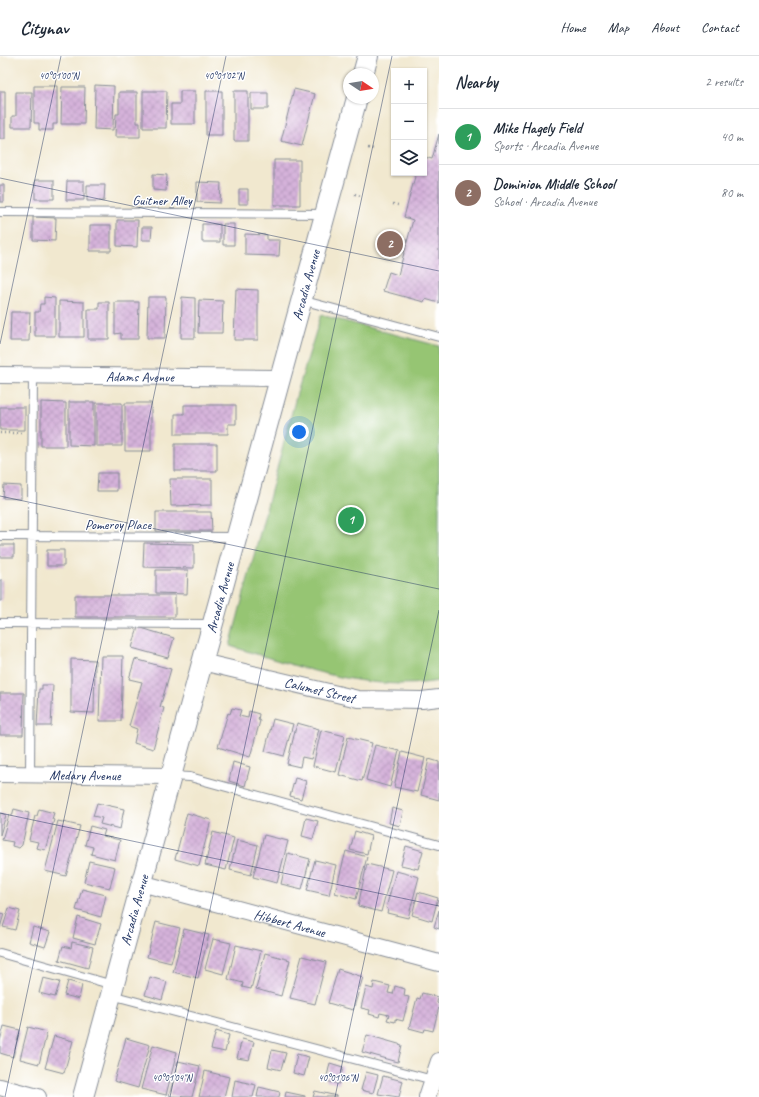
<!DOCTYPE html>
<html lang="en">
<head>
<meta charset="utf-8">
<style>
	:root { --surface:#fff; --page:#f2f2f3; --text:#1f2937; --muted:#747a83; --line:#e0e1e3; --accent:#d1495b }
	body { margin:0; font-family:Caveat,sans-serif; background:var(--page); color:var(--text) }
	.controls { position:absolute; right:12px; top:12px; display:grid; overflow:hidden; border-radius:0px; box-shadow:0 1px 3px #0004 }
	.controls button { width:36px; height:36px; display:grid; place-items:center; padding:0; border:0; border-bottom:1px solid var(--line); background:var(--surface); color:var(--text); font:20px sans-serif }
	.compass { position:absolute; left:343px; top:12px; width:36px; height:36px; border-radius:50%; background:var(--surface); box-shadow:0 1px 3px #0004; rotate:102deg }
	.you { position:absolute; left:299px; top:376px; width:14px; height:14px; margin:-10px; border:3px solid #fff; border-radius:50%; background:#1a73e8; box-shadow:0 0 0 6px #1a73e833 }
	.badge { display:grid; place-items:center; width:26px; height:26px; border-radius:50%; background:var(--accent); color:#fff; font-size:13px; font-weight:700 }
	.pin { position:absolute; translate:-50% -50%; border:2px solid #fff; box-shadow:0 1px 4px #0006 }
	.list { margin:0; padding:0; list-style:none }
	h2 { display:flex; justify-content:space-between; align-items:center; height:52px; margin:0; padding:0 16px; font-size:17px }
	h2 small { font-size:13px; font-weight:400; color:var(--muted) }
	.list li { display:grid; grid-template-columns:26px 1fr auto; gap:12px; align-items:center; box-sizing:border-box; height:56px; padding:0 16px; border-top:1px solid var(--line) }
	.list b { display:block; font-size:15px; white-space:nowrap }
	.list p { margin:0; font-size:13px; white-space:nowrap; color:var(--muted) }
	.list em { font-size:13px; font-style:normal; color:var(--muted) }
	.icon { flex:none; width:22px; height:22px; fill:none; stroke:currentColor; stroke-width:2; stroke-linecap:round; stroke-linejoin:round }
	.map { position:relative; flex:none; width:439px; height:1041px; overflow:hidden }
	header { display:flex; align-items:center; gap:24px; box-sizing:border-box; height:56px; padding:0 20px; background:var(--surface); border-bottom:1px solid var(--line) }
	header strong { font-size:19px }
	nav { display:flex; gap:22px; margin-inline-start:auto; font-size:14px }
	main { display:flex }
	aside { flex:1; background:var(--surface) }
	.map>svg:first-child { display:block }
	.garden { fill:#96c573; stroke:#587a68 }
	.building { fill:url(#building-cross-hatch) }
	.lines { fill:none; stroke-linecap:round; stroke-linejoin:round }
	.service-casing { stroke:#868c96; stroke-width:10 }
	.minor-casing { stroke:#868c96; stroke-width:18 }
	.tertiary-casing { stroke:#868c96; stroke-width:22 }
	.path { stroke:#868c96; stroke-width:2.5; stroke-dasharray:1 3; stroke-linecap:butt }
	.service { stroke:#fff; stroke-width:8 }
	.minor { stroke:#fff; stroke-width:16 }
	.tertiary { stroke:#fff; stroke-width:20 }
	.ticks { fill:none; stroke:#1b2f5e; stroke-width:1; stroke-opacity:0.45 }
	.labels { text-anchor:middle; stroke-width:3; stroke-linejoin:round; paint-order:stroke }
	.street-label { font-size:14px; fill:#1b2f5e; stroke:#fff }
	.ticks-label { font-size:10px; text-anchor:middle; fill:#1b2f5e; stroke:#fff; stroke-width:3; stroke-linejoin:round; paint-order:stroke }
</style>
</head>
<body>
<header>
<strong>Citynav</strong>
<nav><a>Home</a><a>Map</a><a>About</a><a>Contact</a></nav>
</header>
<main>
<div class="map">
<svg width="439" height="1041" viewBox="0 0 439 1041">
	<defs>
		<pattern id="building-cross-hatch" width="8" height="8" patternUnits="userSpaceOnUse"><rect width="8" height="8" fill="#d5b2da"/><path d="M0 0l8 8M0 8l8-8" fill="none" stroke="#b699be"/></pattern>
	</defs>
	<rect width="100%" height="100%" fill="#fff"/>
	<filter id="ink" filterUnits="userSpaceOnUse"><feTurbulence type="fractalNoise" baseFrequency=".025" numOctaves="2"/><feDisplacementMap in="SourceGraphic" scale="8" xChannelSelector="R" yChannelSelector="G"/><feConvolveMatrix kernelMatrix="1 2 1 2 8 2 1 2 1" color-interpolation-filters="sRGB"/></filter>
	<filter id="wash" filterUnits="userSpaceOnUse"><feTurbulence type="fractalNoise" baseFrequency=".012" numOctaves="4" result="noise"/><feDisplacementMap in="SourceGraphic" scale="16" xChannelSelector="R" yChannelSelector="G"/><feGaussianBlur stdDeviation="0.9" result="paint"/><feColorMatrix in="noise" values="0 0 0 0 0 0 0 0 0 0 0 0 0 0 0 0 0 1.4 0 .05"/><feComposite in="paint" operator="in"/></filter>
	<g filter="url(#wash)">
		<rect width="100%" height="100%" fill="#f1e8cf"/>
		<path class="garden" d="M321,259L439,290V625C369,637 297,610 230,590L297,337Z"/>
		<g id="blocks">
			<path class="building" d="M95,29L114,30L113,74L94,73Z
				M34,30H57V68H53V74H39V67H34Z
				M62,31H85L84,68H61Z
				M294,33L315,38L302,90L281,85Z
				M0,35H5V83H0Z
				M143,35H167L166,72H143Z
				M180,35H195V68H171V48H180Z
				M206,35H222V79H206Z
				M234,35H248V85H234Z
				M16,36H32L31,71H12V60H16Z
				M119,36H137V67H140V81H115L116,58H119Z
				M251,37H268V53H251Z
				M439,78V247L425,243L424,246L383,235L389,216L398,219L413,164L404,161L416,117H424V101L432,103Z
				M274,104H300V149H274Z
				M153,118L167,119L166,135L153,134Z
				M35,124H54V143H35Z
				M67,125H84V144H66Z
				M197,126L221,127L220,147L197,146Z
				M0,129H4V146H0Z
				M87,129H105L104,145H87Z
				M239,133H248V148H239Z
				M33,161L56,162L55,185L33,184Z
				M117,164H138L137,191L117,190Z
				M202,168H220V186H202Z
				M223,168H234V189H223Z
				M90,169H111V195H90Z
				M142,171H152L151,184H142Z
				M245,178L267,179V184H280L279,200L245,199Z
				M236,233L258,234V284H234Z
				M44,241L55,242V280H35V256H39L40,248H44Z
				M148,241H166L165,282H147Z
				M182,241L195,242V282H181Z
				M199,244L223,245L222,277H198Z
				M59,245L84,246V281H59Z
				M99,246H109V283H88V253H99Z
				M115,246H139L138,283H121V277L115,278Z
				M11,256H30L29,285H10Z
				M41,346L66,347V390H41Z
				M69,346H94V390L69,389Z
				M96,347H122V390H96Z
				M125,347H151V395H125Z
				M184,349H236V368H228V378H175V358H184Z
				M0,351H25V374H0Z
				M175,388H217V415H175Z
				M98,417H117V435H97Z
				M170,423H212V449L171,450Z
				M4,429L21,430V443L3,442Z
				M156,456H211L212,475H156Z
				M144,487L194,488V512L143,511Z
				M0,489H14V501H0Z
				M47,494H64V510H47Z
				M156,514H188L187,538L156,537Z
				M0,524H2V545H0Z
				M75,539H175V561H75Z
				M138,571L174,582L168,602L132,592Z
				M101,600H123L121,665H99Z
				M71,603L95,604L94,657L71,656Z
				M135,603L171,613L160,651L164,652L153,693L134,687L137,673L129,670L142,626L129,623Z
				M42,629H53L51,670H37L39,633H42Z
				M0,637H24L23,679H0Z
				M232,652L241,654L239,660L248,662L249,655L259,658L258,664L260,665L250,701L218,691L228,657L230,658Z
				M273,663L293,668L284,700L265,695Z
				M297,667L319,673L311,703L302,701L300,711L287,708Z
				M321,674L345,680L336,716L313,710Z
				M348,681L372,687L362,725L339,719Z
				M375,689L399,695L390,731L366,724Z
				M402,696L425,702L417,736L394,731Z
				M429,703L439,706V744L421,739Z
				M233,706L250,711L245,730L229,725Z
				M295,722L306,725L301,743L290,740Z
				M97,747L124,753L120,773L100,768L102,762L93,760Z
				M392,752L403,755L400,770L389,767Z
				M14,753L29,757L22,789L19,792L12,790L13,786L2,784L9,759L12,760Z
				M39,753L54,757L52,763L54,764L45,794L36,792L38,786L29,784L35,760H37Z
				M0,757L6,759L0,779Z
				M187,757L211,764L199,810L175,803Z
				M306,762L318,765L313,783L302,780Z
				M58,765L80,770L66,820L45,815Z
				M90,770L105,774L103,780L120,784L115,804L91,798L93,791L85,789Z
				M355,775L371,780L367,798L350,794Z
				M213,776L234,782L226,814L205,809Z
				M264,779L288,785L277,827L253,821Z
				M237,784L258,789L251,819L230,814Z
				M406,790L423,795L418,813L401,809Z
				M346,795L367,801L356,843L335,837Z
				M288,797L310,803L302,833L281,828Z
				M315,804L336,809L329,839L307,834Z
				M89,805L115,811L110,832L84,826Z
				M367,808L392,814L381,856L358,850Z
				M396,815L419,821L408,862L387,857L388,853L386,852Z
				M82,833L106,839L101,861L76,854Z
				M418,836L438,842L432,865L412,859Z
				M9,852L20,855L15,874L3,871Z
				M439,854V873L434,871Z
				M0,857L4,858L0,872Z
				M78,861L101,868L95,888L73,882Z
				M156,866L180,872L171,907L147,901Z
				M33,871L50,876L45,891L29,886Z
				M184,873L209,879L198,922L173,916Z
				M213,883L231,887L223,918L205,913Z
				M72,886L93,891L88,912L59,904L63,890L71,892Z
				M236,889L261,895L251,933L242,931L243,927L228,923Z
				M265,897L290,904L281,940L256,933Z
				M302,900L326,906L315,948L290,942Z
				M338,913L363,921L353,954L328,947Z
				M150,921L167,926L162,944L145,939Z
				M43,922L60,926L55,941L39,937Z
				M68,925L82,929L79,943L64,939Z
				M374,926L390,930L388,937L393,938L395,930L405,933L404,940L409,941L403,965L395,963V966L387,964L389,959L380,957L379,961L369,958L370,954L361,952L366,931L373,933Z
				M422,937L438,941L437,947L439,948V951L433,975L425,973L424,976L409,972L417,942L420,943Z
				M4,970L20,974L13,1001L0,997V985Z
				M28,971L47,976L39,1008L20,1003Z
				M216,975L229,979L225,996L211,993Z
				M367,979L402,989L398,1006L362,996Z
				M54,980L73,985L64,1017L45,1012Z
				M126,982L150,989L138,1032L114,1025Z
				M242,983L254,986L249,1004L237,1002Z
				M153,989L177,996L166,1039L141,1033Z
				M272,994L286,997L281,1014L268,1011Z
				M297,998L309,1001L304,1020L293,1017Z
				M178,1005L200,1010L192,1041L169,1040Z
				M330,1007L343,1011L339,1028L326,1025Z
				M205,1015L229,1021L224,1041H199Z
				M366,1016L378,1019L373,1037L361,1034Z
				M383,1020L403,1025L399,1041L378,1038Z
				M235,1024L256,1029L253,1041H232Z
				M259,1031L280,1036L279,1041H257Z
				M315,1035L337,1040V1041H313Z
				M286,1036L305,1040V1041H285Z"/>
		</g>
	</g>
	<g filter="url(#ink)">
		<use href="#blocks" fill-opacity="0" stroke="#868c96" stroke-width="1"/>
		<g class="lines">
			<g class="service-casing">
				<path id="service" d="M0,156L325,158
					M301,244L439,281
					M0,480L236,481
					M0,567L212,568
					M30,718L33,319
					M171,720L190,721L439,789
					M0,897L113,929
					M111,939L433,1024"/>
			</g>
			<g class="minor-casing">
				<g id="minor">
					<path id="s1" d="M0,319L280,322"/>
					<path id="s2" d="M202,606L358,643L422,644L439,642"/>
					<path id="s3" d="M0,718L170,720"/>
					<path id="s4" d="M141,827L439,907"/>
					<path d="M0,1031L38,1041"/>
					<path d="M427,1041L439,1005"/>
				</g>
			</g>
			<g class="tertiary-casing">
				<g id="tertiary">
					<path d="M363,18L368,0"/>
					<path id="s5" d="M83,1041L357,42"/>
				</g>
			</g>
			<path class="path" d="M368,92L375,93
				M355,138L361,140
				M393,148L398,149
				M0,377H21"/>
			<use href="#service" class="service"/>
			<use href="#minor" class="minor"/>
			<use href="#tertiary" class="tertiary"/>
		</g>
	</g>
	<path class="ticks" d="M0,122L439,215M0,288L61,0M0,440L439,533M0,757L439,850M5,1041L226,0M170,1041L392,0M335,1041L439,554"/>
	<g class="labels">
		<g class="street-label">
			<text x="162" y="149">Guitner Alley</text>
			<text dy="5" stroke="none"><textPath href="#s5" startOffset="842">Arcadia Avenue</textPath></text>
			<text dy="5" stroke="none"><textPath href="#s1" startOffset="140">Adams Avenue</textPath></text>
			<text x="118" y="473">Pomeroy Place</text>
			<text dy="5" stroke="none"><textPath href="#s5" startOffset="518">Arcadia Avenue</textPath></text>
			<text dy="5" stroke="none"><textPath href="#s2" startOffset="121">Calumet Street</textPath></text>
			<text dy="5" stroke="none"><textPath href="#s3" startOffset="85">Medary Avenue</textPath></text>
			<text dy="5" stroke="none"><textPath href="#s5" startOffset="194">Arcadia Avenue</textPath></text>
			<text dy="5" stroke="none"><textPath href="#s4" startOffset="154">Hibbert Avenue</textPath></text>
		</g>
	</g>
	<g class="ticks-label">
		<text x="59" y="23">40°01'00"N</text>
		<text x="224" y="23">40°01'02"N</text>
		<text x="172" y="1025">40°01'04"N</text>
		<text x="338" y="1025">40°01'06"N</text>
	</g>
</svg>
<div class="controls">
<button>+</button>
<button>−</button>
<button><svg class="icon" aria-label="layers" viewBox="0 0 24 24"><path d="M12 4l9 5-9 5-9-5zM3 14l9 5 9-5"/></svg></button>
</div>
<svg class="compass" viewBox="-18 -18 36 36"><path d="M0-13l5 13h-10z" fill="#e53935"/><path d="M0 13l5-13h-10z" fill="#747a83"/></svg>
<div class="you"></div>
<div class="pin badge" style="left:351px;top:464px;background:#2e9e5b">1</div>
<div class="pin badge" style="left:390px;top:188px;background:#8d6e63">2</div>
</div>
<aside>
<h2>Nearby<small>2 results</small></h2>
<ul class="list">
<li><span class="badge" style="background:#2e9e5b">1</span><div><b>Mike Hagely Field</b><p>Sports · Arcadia Avenue</p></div><em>40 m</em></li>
<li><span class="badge" style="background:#8d6e63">2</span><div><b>Dominion Middle School</b><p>School · Arcadia Avenue</p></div><em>80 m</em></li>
</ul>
</aside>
</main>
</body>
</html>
